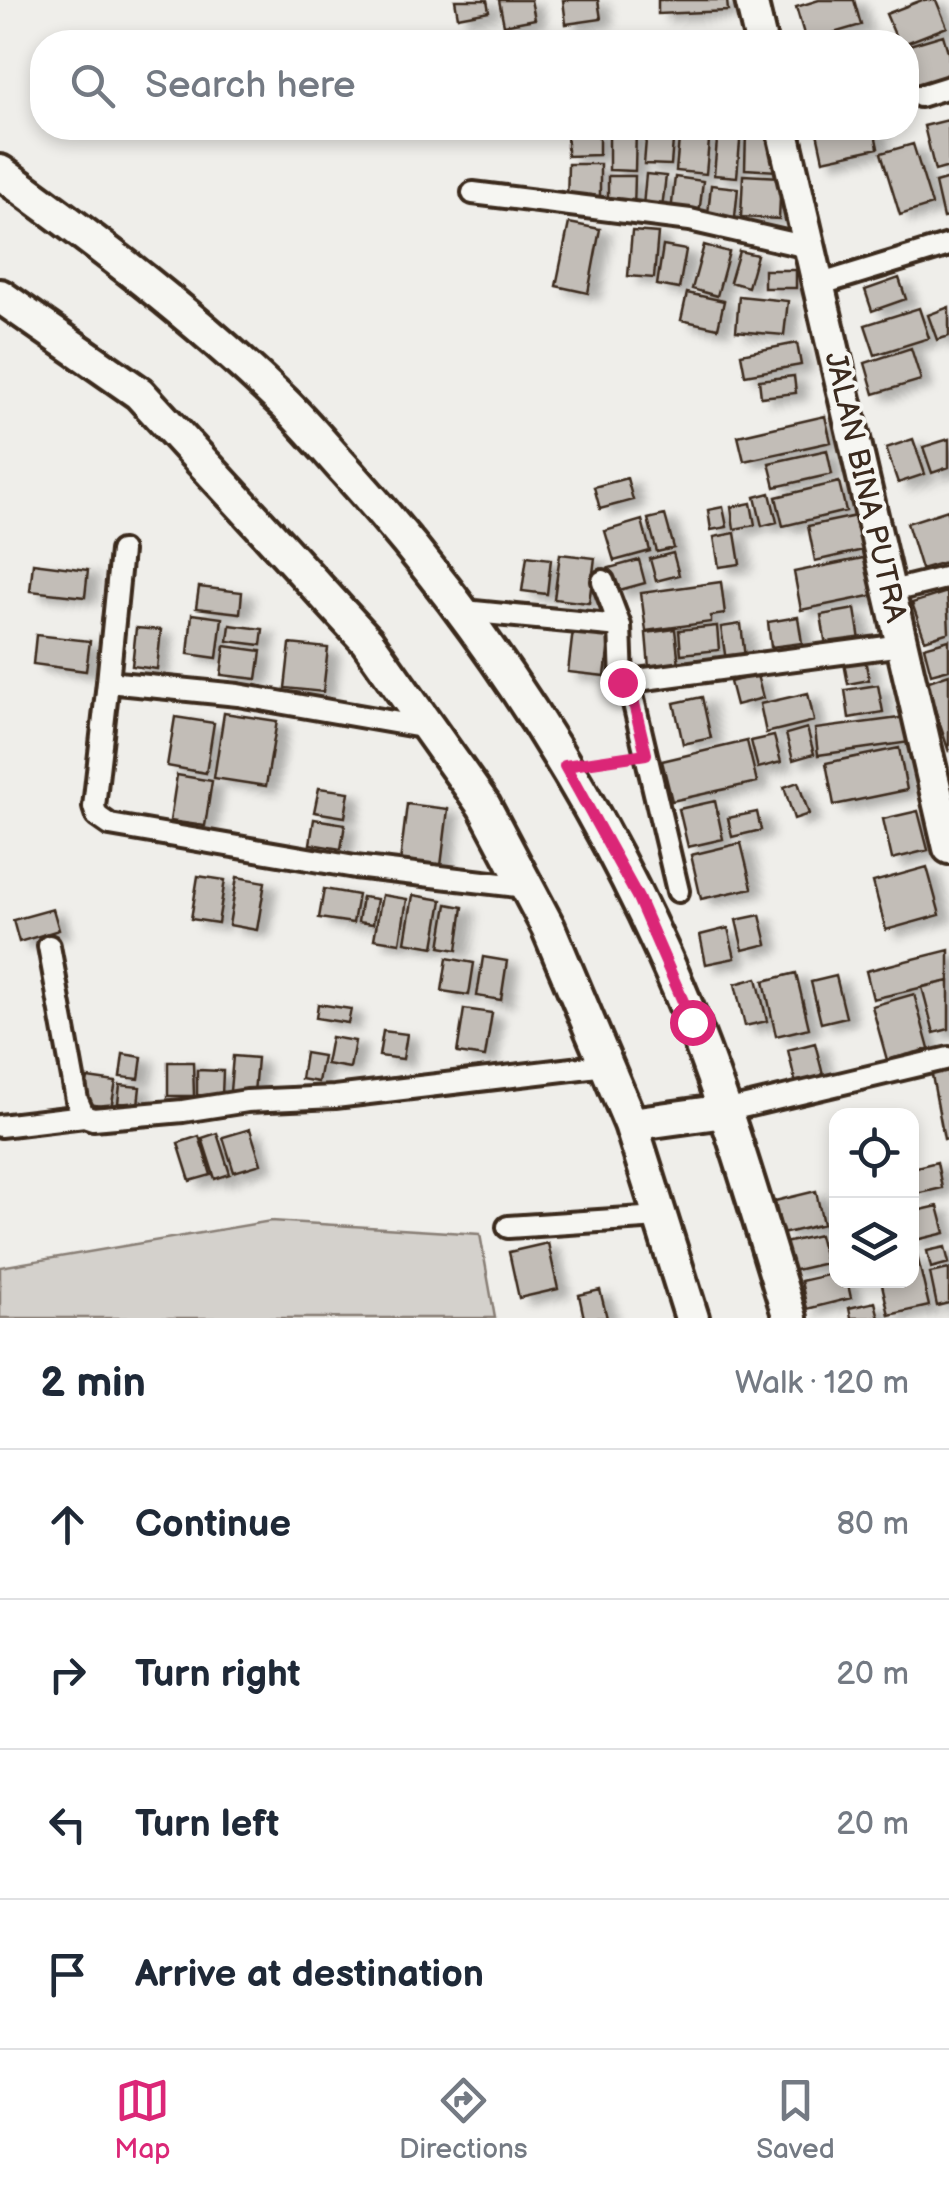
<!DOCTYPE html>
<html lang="en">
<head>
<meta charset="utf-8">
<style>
	:root { --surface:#fff; --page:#f2f2f3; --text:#1f2937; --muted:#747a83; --line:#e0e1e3; --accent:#db2777 }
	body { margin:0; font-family:"Balsamiq Sans",sans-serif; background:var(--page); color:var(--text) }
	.controls { position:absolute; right:30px; bottom:30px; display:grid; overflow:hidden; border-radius:20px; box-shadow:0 5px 15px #0003 }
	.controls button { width:90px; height:90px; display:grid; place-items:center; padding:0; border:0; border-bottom:2px solid var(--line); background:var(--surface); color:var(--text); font:50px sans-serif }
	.stop { position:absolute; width:30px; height:30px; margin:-22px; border:8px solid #db2777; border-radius:50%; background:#fff }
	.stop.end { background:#db2777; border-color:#fff; box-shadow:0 2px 10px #0008 }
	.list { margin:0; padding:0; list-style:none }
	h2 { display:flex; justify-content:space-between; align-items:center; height:130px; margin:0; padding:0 40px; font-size:42px }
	h2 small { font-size:32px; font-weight:400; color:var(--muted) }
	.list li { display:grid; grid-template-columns:65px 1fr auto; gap:30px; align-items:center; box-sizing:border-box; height:150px; padding:0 40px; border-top:2px solid var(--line) }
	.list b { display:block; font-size:38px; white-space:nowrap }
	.list em { font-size:32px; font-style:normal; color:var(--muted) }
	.icon { flex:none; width:55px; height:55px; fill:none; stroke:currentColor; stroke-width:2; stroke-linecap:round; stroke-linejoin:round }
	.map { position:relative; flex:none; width:949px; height:1318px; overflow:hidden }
	.search { position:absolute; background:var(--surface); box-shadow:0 5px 15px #0003; left:30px; right:30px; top:30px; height:110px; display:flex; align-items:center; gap:25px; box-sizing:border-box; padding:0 35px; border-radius:40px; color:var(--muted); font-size:38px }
	.sheet { height:730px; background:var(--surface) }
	nav { display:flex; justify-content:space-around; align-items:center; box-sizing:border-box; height:140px; border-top:2px solid var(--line); background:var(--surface); font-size:28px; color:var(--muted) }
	nav a { display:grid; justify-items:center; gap:5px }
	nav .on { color:var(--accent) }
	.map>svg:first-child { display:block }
	.green { fill:#d4d1cc; stroke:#887e75; stroke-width:2.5 }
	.building { fill:#c2bdb7; stroke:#3b2a1e; stroke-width:2.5; filter:url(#shadow) }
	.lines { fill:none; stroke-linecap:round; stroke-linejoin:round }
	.street-casing { stroke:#3b2a1e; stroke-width:28 }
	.secondary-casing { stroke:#3b2a1e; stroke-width:38 }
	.primary-casing { stroke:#3b2a1e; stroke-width:40 }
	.path { stroke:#3b2a1e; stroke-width:4; stroke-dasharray:10 8; stroke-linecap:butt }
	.street { stroke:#f6f6f2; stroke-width:20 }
	.secondary { stroke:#f6f6f2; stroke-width:30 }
	.primary { stroke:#f6f6f2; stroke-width:32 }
	.route { stroke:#db2777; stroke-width:12 }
	.labels { text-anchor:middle; stroke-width:8; stroke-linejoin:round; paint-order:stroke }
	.street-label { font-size:30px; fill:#3b2a1e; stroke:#f6f6f2 }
</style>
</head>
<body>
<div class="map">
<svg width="949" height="1318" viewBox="0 0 949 1318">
	<defs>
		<filter id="shadow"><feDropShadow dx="11" dy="6" stdDeviation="5" flood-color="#0004"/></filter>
	</defs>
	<rect width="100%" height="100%" fill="#efeeea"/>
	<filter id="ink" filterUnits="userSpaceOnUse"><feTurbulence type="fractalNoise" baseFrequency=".01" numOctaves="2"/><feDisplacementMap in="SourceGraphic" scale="20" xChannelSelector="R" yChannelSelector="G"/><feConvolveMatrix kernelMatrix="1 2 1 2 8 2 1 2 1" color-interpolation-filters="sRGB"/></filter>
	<g filter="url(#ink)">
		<path class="green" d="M271,1221L480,1234L495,1318H0V1267Z"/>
		<path class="building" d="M455,0H487L489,11L458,17Z
			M499,0H531L535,19L504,25Z
			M563,0H598L601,19L566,24Z
			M658,0H727L728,11L658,14Z
			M819,0H854L861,25L806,41L796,7Z
			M922,0H936L947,27L906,43L898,42L886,14Z
			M943,35L949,55V76L913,88L906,68V46Z
			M948,120L949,167L935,171L924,126Z
			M567,128H599V155L567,156Z
			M609,128H636L635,171L609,170Z
			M647,128H674L671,165L644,164Z
			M680,128L710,130L706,174L676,171Z
			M816,128H874L878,148L823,160Z
			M718,129L741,130L737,177L714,175Z
			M746,131L778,133L777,171L745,169Z
			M913,144L932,205L900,215L881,153Z
			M568,164H600V203L567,204Z
			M646,174L666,176L662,208L643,206Z
			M743,175L781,177L779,219L741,217Z
			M608,176H635L634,210H608Z
			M675,177L703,181L699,215L671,212Z
			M949,179V217L943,218L935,183Z
			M711,185L738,188L735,217L708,214Z
			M569,223L600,229L588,293L556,286Z
			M632,231L658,233L654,278L628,276Z
			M704,245L729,252L717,296L692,289Z
			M663,246L686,250L679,289L657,285Z
			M739,251L757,255L748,287L730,282Z
			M764,270H796V288H764Z
			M899,278L906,299L872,311L865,290Z
			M687,293L724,301L718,328L681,320Z
			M739,296L788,301L784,335L736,331Z
			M949,307V336L937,340L928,315Z
			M919,308L929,338L875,355L865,325Z
			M797,343L801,365L745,375L741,354Z
			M911,348L921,380L874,394L865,363Z
			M794,376L796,393L761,397L759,380Z
			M825,416L831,442L744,461L738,436Z
			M913,439L925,474L898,483L886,448Z
			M949,439V467L932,473L923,447Z
			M827,450L832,474L775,487L769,463Z
			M627,478L633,500L600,509L594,487Z
			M839,482L846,511L783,526L776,497Z
			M770,493L777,522L762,526L755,497Z
			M751,503L755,525L734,529L731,507Z
			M723,507L727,527L711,530L708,510Z
			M948,510L949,561L921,569L907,523Z
			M665,515L674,548L657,552L648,519Z
			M856,516L863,550L815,561L808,526Z
			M642,520L650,551L614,561L605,531Z
			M735,533L740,564L719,567L714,537Z
			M673,553L679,575L656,581L650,559Z
			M560,554L595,558L589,603L554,599Z
			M527,556L551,559L547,594L522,591Z
			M868,557L875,595L801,610L794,572Z
			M639,560L645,583L616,591L609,568Z
			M33,563L88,570L85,597L30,591Z
			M721,582L725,614L711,616V622L646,631L641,593Z
			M199,587L242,592L240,613L196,608Z
			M947,592L949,632L925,640L912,603Z
			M855,609L860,640L826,646L821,615Z
			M192,614L222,618L217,658L188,654Z
			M798,617L802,643L771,647L768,622Z
			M741,624L745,658L726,661L721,627Z
			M230,625L263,629L261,645L228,641Z
			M717,626L719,650L681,654L679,630Z
			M136,628L161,630L157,669L132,666Z
			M675,629L679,665L649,668L646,633Z
			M573,630L610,634L605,676L568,672Z
			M36,635L90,641L86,671L33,664Z
			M949,640V669L931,674L924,647Z
			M290,644L328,648L323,692L285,688Z
			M225,646L261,651L257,679L221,675Z
			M865,659L869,680L848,684L844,663Z
			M949,674V752L926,682Z
			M757,675L763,698L736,705L730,682Z
			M878,685L883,712L849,718L845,690Z
			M808,693L814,721L766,733L760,704Z
			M702,697L711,738L683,744L674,703Z
			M224,713L277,721L266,786L214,778Z
			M175,717L214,723L206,773L167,766Z
			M907,717L910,742L818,755L815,729Z
			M807,728L814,754L793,760L786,734Z
			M774,736L781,762L758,768L751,741Z
			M747,741L757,782L672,801L662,761Z
			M899,748L907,790L834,805L826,763Z
			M177,775L212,781L205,826L170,821Z
			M798,782L809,814L794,819L784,787Z
			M319,788L349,792L345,817L314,812Z
			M715,801L723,839L688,847L679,809Z
			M407,804L448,809L441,866L400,862Z
			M918,811L928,850L892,859L883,819Z
			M757,812L761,830L732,837L728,818Z
			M314,819L345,824L341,849L310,844Z
			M741,843L752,888L701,899L691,855Z
			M927,867L940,915L886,930L873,882Z
			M198,876L225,880L218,923L191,919Z
			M237,877L265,882L257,930L229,925Z
			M324,889L358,895L353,923L319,918Z
			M382,895L407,899L400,943L374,939Z
			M413,895L442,900L434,947L405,942Z
			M362,897L377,899L373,924L358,922Z
			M447,904L463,907L457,950L440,947Z
			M53,909L59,930L19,942L13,920Z
			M760,915L767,944L743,950L736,920Z
			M728,928L735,958L706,964L700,935Z
			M949,950V981L873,999L866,971Z
			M483,957L507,961L501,1000L477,996Z
			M447,958L474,963L469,995L442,991Z
			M796,973L809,1028L776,1036L764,981Z
			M836,976L846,1017L821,1023L811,982Z
			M757,978L767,1021L745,1026L735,984Z
			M949,981V1029L934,1033L922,987Z
			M914,994L929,1049L887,1060L872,1006Z
			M318,1004L351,1009L348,1023L316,1018Z
			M464,1009L492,1013L485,1057L457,1053Z
			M383,1031L407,1034L403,1059L379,1056Z
			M331,1037L355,1041L350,1068L326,1064Z
			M815,1043L825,1083L797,1089L788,1050Z
			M305,1053L323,1056L318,1082L301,1079Z
			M123,1054L142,1057L139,1079L120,1077Z
			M233,1056L257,1058L254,1093L230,1091Z
			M168,1062H193L194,1096H168Z
			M949,1067V1138L944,1139L931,1070Z
			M197,1070L223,1071L222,1096L197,1095Z
			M88,1078L116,1082L111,1108L84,1103Z
			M120,1085L140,1087L138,1105L118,1103Z
			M250,1129L261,1164L234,1172L223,1137Z
			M217,1133L230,1174L215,1179L202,1138Z
			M199,1136L211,1175L190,1181L178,1143Z
			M937,1162L942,1188L912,1195V1168Z
			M816,1191L823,1224L782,1234L775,1201Z
			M938,1206L945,1233L912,1241V1212Z
			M819,1235L826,1263L787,1272L780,1244Z
			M836,1236V1261L830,1262L825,1239Z
			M548,1243L558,1289L519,1298L509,1252Z
			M945,1247L949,1263L931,1268L927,1251Z
			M917,1255L929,1306L889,1315L881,1280H912V1256Z
			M949,1269V1303L937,1306L930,1273Z
			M836,1273V1280H847L851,1298L807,1309L801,1281Z
			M600,1290L607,1318H584L579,1295Z
			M875,1302L879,1318H851L849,1308Z"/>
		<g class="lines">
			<g class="street-casing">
				<path id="street" d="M920,96L949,87
					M473,193L690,220L812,248
					M818,285L949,245
					M121,551L108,682L238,695L428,728
					M603,581L620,626L622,682L632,695L678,891
					M892,591L949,577
					M464,611L620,626
					M108,682L94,807L97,816L110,825L355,867L526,887
					M622,682L902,645
					M49,946L77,1100L84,1116L93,1119L183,1111L247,1101L335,1097L606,1065
					M725,1111L949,1058
					M0,1126L84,1116
					M508,1227L659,1217"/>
			</g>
			<g class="secondary-casing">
				<path id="secondary" d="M751,0L761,42
					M782,128L949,848"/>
			</g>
			<g class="primary-casing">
				<path id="primary" d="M0,172C98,243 195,317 282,401C306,424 327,450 349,474C495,636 611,820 693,1023C731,1119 759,1219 790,1318
					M0,296L139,393L367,641L484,806L548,927L631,1124L692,1318
					M631,1124L725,1111"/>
			</g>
			<path class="path" d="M596,761L627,757"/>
			<use href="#street" class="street"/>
			<use href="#secondary" class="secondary"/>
			<use href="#primary" class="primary"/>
		</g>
	</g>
	<g class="lines" filter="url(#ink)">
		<path class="route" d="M622,682L632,695L646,754L565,766L638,898L692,1022"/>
	</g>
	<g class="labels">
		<g class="street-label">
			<text transform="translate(866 487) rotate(77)" y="10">JALAN BINA PUTRA</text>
		</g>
	</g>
</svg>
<div class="controls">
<button><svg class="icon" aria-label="locate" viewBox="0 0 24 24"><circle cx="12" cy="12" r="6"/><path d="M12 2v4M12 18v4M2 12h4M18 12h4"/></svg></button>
<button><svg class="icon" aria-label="layers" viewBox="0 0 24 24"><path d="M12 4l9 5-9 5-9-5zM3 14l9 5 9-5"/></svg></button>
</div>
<div class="stop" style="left:692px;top:1022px"></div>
<div class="stop end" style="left:622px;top:682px"></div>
<div class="search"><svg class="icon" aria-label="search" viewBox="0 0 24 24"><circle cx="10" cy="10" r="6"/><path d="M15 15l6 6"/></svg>Search here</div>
</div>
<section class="sheet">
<h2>2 min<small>Walk · 120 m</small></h2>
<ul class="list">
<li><svg class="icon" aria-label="ahead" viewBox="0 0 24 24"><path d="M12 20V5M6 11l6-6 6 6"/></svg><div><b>Continue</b></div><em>80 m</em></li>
<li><svg class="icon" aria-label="right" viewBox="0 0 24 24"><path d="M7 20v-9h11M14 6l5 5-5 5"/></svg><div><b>Turn right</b></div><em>20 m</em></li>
<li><svg class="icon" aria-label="left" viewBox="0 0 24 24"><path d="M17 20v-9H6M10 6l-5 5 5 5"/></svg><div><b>Turn left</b></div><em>20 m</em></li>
<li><svg class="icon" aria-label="arrive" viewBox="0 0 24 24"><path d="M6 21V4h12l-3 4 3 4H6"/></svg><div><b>Arrive at destination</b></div></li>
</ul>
</section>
<nav>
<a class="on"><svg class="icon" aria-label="map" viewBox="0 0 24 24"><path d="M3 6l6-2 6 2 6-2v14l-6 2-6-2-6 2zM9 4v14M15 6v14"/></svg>Map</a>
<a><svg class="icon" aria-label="directions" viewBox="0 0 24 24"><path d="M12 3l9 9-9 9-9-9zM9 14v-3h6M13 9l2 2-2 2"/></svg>Directions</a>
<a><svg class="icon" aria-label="saved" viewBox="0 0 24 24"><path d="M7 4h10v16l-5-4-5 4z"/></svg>Saved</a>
</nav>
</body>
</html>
